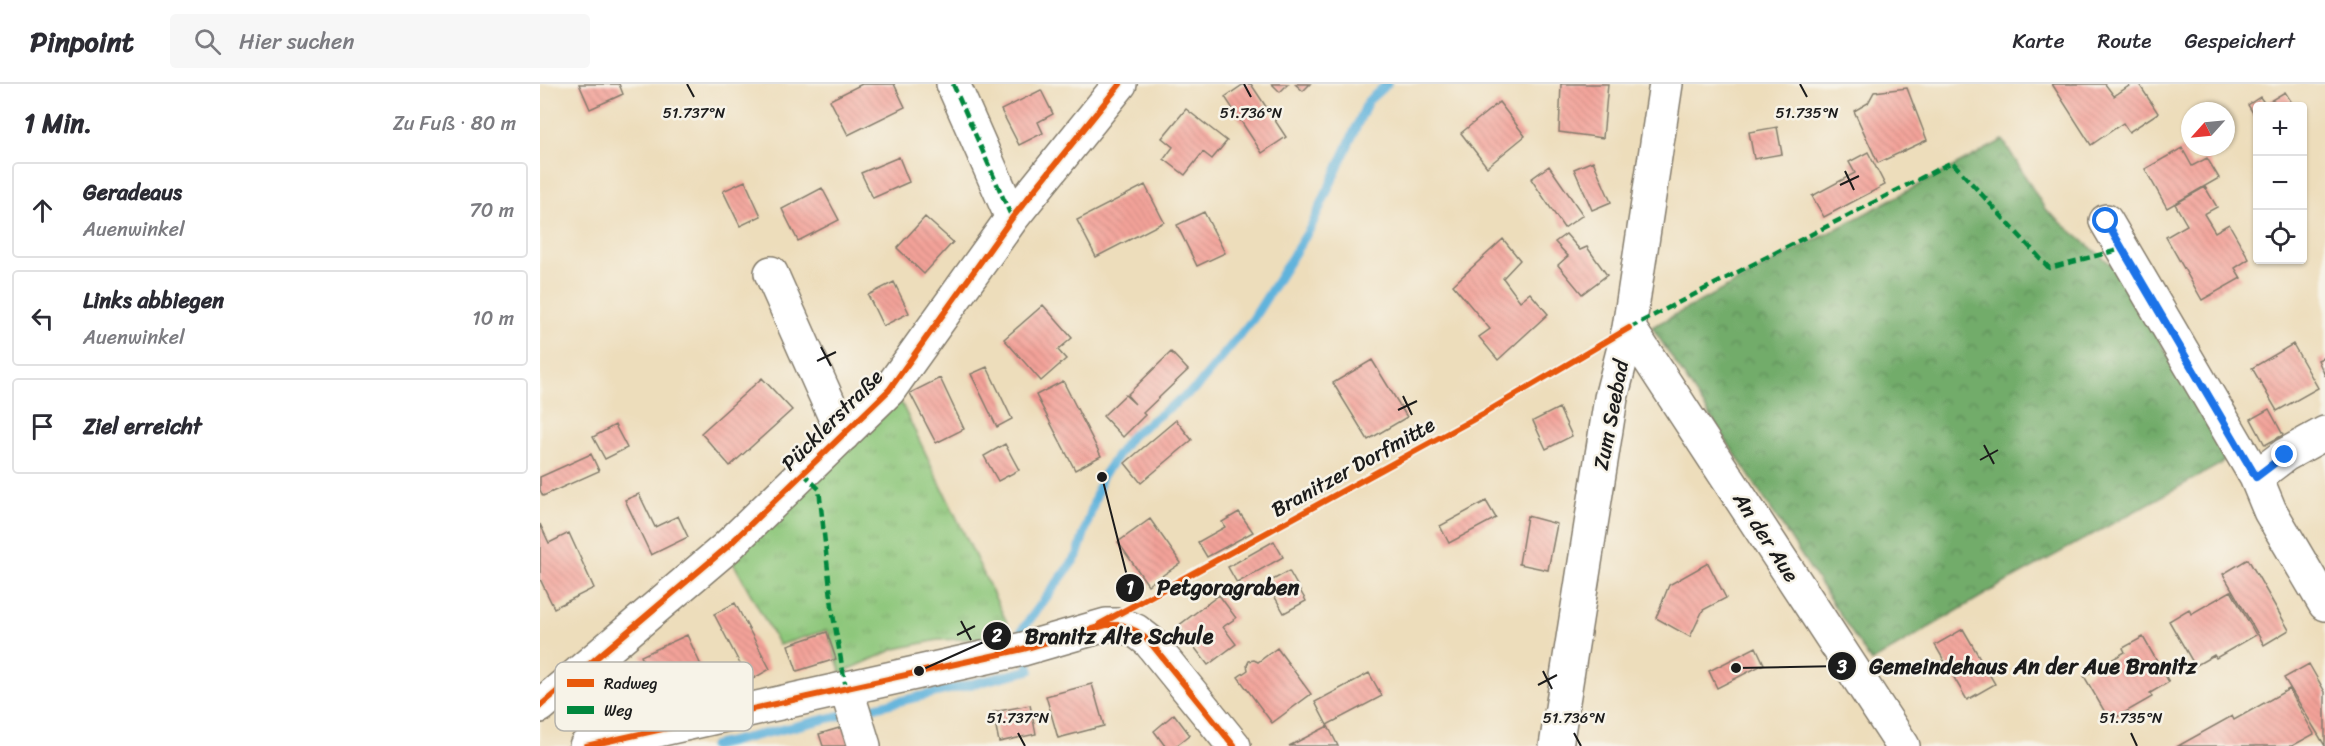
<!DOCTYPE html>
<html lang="de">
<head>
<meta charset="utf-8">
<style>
	:root { --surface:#fff; --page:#f7f7f7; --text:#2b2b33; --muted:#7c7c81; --line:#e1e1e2 }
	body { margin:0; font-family:Sriracha,sans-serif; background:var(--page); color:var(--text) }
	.controls { position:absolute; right:18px; top:18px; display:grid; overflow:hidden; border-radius:6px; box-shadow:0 2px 4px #0004 }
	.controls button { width:54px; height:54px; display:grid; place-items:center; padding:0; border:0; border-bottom:2px solid var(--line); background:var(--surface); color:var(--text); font:30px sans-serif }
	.compass { position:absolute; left:1641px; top:18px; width:54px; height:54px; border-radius:50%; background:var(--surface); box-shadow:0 2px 4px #0004; rotate:243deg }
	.stop { position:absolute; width:18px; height:18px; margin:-14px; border:4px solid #1a73e8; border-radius:50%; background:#fff }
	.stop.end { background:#1a73e8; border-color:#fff; box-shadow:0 2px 6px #0008 }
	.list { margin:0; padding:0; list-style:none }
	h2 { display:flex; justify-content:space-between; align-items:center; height:78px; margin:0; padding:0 24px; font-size:26px }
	h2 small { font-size:20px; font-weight:400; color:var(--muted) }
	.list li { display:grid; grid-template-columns:39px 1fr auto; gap:18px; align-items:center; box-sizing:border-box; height:96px; margin:0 12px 12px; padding:0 12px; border:2px solid var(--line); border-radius:6px }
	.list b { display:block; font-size:22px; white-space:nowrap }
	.list p { margin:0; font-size:20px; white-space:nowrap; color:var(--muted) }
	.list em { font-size:20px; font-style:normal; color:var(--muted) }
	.icon { flex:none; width:33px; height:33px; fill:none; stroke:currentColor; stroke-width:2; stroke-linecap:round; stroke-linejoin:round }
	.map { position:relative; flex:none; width:1785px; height:662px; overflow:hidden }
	header { display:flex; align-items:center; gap:36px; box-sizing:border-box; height:84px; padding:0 30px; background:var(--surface); border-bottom:2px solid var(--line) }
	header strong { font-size:28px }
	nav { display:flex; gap:33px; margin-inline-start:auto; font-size:21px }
	.search { width:420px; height:54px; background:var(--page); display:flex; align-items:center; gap:15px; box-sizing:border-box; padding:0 21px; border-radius:6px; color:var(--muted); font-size:22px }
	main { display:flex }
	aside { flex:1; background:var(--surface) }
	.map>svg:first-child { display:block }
	.grass { fill:url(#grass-tufts); stroke:#55724c; stroke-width:1.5 }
	.forest { fill:url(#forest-crowns); stroke:#476444; stroke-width:1.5 }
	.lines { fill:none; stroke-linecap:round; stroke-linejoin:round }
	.stream { stroke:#61b3dc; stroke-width:9 }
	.building { fill:url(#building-back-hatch) }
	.minor-casing { stroke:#847c6c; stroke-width:36 }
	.minor { stroke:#fff; stroke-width:33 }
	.quiet { stroke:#00873e; stroke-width:4.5; stroke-dasharray:9 4.5; stroke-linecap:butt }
	.cycleway-casing { stroke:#f7f3e8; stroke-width:10 }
	.cycleway { stroke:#e8590c; stroke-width:6 }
	.route { stroke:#1a73e8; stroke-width:8 }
	.ticks { fill:none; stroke:#1c1c1c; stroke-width:2 }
	.labels { text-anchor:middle; stroke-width:5; stroke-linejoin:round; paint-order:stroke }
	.street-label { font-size:21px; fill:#1c1c1c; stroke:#f7f3e8 }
	.key { fill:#f7f3e8; stroke:#b5b2ab; stroke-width:1.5 }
	.key-label { font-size:16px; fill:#1c1c1c }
	.ticks-label { font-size:15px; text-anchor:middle; fill:#1c1c1c; stroke:#f7f3e8; stroke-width:5; stroke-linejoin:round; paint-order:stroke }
	.leader { fill:none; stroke:#1c1c1c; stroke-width:2 }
	.callout-dot { fill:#1c1c1c; stroke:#f7f3e8; stroke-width:2 }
	.mark-label { font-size:18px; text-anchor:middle; font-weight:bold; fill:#fff }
	.callout-label { font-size:22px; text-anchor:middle; font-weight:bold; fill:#1c1c1c; stroke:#f7f3e8; stroke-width:5; stroke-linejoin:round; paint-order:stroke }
</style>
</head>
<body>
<header>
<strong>Pinpoint</strong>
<div class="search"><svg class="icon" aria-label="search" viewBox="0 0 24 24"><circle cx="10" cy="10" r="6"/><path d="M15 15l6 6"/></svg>Hier suchen</div>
<nav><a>Karte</a><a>Route</a><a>Gespeichert</a></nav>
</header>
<main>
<aside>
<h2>1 Min.<small>Zu Fuß · 80 m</small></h2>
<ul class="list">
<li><svg class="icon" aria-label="ahead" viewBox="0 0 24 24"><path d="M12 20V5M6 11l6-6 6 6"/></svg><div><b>Geradeaus</b><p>Auenwinkel</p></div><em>70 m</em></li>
<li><svg class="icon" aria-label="left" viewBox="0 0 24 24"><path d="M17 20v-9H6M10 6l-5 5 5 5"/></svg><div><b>Links abbiegen</b><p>Auenwinkel</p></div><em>10 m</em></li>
<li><svg class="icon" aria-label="arrive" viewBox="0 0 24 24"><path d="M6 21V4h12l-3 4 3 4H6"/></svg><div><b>Ziel erreicht</b></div></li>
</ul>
</aside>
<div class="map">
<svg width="1785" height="662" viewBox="0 0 1785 662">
	<defs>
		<pattern id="grass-tufts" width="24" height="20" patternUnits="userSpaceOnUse" patternTransform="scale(1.5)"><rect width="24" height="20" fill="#8ec77b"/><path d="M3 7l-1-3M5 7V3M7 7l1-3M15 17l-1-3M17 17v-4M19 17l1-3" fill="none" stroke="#7aaa6a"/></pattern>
		<pattern id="forest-crowns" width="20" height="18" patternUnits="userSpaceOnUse" patternTransform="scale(1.5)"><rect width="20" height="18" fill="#72ac6b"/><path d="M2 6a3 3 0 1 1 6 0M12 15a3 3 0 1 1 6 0" fill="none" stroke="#5d8b57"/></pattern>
		<pattern id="building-back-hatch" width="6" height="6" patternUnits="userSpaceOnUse" patternTransform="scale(1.5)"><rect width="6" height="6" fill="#f3a299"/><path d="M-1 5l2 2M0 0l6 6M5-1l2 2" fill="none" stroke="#d08b83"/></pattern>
	</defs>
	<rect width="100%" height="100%" fill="#f7f3e8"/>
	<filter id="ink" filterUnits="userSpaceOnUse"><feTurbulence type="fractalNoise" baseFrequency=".0167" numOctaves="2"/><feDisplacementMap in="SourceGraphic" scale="12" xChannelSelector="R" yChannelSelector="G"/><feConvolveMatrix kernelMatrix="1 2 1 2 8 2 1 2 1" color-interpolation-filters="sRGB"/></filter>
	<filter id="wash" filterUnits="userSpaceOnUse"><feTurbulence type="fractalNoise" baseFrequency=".008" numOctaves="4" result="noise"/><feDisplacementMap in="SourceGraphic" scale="24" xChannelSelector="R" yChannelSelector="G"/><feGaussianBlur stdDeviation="1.35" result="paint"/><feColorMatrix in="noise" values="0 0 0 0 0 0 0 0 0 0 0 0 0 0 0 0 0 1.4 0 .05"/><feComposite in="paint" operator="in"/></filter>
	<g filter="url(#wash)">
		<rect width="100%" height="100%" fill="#edddbb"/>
		<path class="grass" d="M358,312L474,553L398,556L355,565L301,589L287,546L239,561L190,473Z"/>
		<path class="forest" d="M1463,56L1505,125L1580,188L1687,373L1679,381L1459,502L1331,578L1112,243Z"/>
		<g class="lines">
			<path class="stream" d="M173,662L490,586L482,546L537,472L562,393L591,352L657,303L713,235L771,143L828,17L847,0"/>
		</g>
		<g id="blocks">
			<path class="building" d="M39,0H79L83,10L50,25Z
				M322,0H354L365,23L308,51L290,16Z
				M704,0H711L746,53L722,69L685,13Z
				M732,0H748L740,8Z
				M755,0H770L763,7Z
				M1021,0H1068L1063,54L1019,48Z
				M1512,0H1565L1574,12L1592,0H1599L1618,29L1589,48L1583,39L1551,61Z
				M1367,4L1387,56L1338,79L1314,27L1328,19L1334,8Z
				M501,6L513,30L498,38L503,49L479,61L461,26Z
				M1745,8L1754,22H1718V37L1708,21L1720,13L1725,20Z
				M959,18L985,52L947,83L921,49Z
				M646,25L687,57L672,75L663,68L645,91L624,75L633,63L622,54Z
				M1237,43L1242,70L1214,75L1209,48Z
				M1642,64L1652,82L1667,74L1679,94L1627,124L1605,85Z
				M1328,68L1345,101L1284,133L1272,112L1315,89L1309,78Z
				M359,73L369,98L333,114L321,89Z
				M1053,77L1071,118L1052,126L1034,85Z
				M1009,82L1043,131L1024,144L991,95Z
				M205,97L221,132L200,142L183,107Z
				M605,101L624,138L556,173L537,136Z
				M1665,103L1677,123L1664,130L1675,148L1689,140L1709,175L1695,184L1701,194L1662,216L1626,153L1647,141L1635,120Z
				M282,104L299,136L258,157L242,125Z
				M664,128L685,169L657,182L637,141Z
				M385,133L413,158L384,190L357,164Z
				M1026,150L1040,166L1047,163L1067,191L1042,210L1018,181L1028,172L1015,158Z
				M963,155L980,176L963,194L980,217L990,209L1008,230L958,276L939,253L950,245L913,201Z
				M354,198L369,229L343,242L328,211Z
				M503,221L532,254L518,266L526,275L501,297L464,255Z
				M1753,260L1778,304L1737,327L1712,284Z
				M631,268L648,286L603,329L605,331L583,353L563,332L585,311L595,320L587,311Z
				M1785,273V292L1778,276Z
				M832,276L867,333L828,356L793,299Z
				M447,283L472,335L457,343L431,290Z
				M222,294L252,326L190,382L161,349Z
				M400,294L424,345L396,359L370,309Z
				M523,297L561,372L535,386L496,311Z
				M1019,324L1032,352L1006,365L993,337Z
				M1729,325L1743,351L1725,361L1711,335Z
				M636,336L652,356L601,399L585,379Z
				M75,341L87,364L65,375L53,353Z
				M465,360L479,386L458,397L444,372Z
				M51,370L59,387L3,412L0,406V393Z
				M99,410L115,443L138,432L148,453L111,471L85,416Z
				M946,417L956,434L909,459L900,442Z
				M699,428L713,448L667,473L658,458L685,443L682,438Z
				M987,432L1017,440L1008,486L979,480Z
				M610,435L641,479L608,501L578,458Z
				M0,440L9,459L29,449L54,504L14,524L0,495Z
				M734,457L743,473L697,499L688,483Z
				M1708,475L1749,546L1724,561L1683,490Z
				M1168,479L1186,514L1163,526L1150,553L1116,534L1129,501Z
				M749,487L766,517L744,529L727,499Z
				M1691,507L1716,551L1676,574L1674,571L1655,582L1629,537L1649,525L1651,530Z
				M679,511L696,534L683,543L696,560L668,581L638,542Z
				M195,519L230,585L209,597L174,530Z
				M1423,545L1455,600L1427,616L1395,561Z
				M287,548L296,575L257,587L248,561Z
				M147,551L175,612L129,634L101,572Z
				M1603,553L1629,598L1610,609L1612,613L1570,637L1544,592L1585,568L1583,564Z
				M1216,563L1224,580L1177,604L1169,587Z
				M737,564L771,610L732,639L698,593L708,586L707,581L709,577L714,576L718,578Z
				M1769,580L1785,608V662L1744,594Z
				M829,589L842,612L787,641L775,618Z
				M552,600L564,642L518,654L506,612Z
				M1749,605L1774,650L1752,662H1638L1692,632L1694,636Z
				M490,621L496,650L459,658L453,628Z
				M634,630L650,651L636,662H625L614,647Z
				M306,642L313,662H283L279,650Z
				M788,642L798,662H749Z"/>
		</g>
	</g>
	<g filter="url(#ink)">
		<use href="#blocks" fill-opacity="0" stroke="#847c6c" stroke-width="1.5"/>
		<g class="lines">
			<g class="minor-casing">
				<path id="minor" d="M413,0L472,134
					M1566,137L1716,393
					M231,189L303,351
					M1089,244L1363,662
					M1785,349L1745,371L1716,393L1730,427L1785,520
					M50,580L83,654
					M306,604L324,662
					M0,622L186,464L349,306L472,134L580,0
					M46,662L483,565L566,541H582L596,547L609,557L694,662
					M1016,662L1071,314L1089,244L1126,0"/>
			</g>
			<use href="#minor" class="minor"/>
			<path class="quiet" d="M413,0L472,134
				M1089,244L1412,78L1509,184L1582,165
				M263,389L279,405L293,531L306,604"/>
			<g class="cycleway-casing">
				<path id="cycleway" d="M560,540L943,330L1089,244
					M0,622L186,464L349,306L472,134L580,0
					M46,662L483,565L566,541H582L596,547L609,557L694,662"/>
			</g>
			<use href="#cycleway" class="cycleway"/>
		</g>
	</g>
	<g class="lines" filter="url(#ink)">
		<path class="route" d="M1566,137L1716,393L1745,371"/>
	</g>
	<path class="ticks" d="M147,0L154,13M704,0L711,13M1260,0L1267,13M1305,87L1314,106M1300,101L1319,92M281,263L291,282M277,277L296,268M863,312L872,331M858,326L877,317M1444,361L1454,380M1440,376L1458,366M421,537L431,556M417,551L435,542M1003,587L1012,605M998,601L1017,591M478,649L485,662M1034,649L1041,662M1591,649L1597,662"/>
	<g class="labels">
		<g class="street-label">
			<text transform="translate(1071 331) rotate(-79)" y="7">Zum Seebad</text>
			<text transform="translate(292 336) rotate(-45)" y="7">Pücklerstraße</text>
			<text transform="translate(813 383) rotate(-29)" y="7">Branitzer Dorfmitte</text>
			<text transform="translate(1226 453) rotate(57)" y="7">An der Aue</text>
		</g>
	</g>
	<rect x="15" y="578" width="198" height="69" rx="9" class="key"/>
	<rect x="27" y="595" width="27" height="8" fill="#e8590c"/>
	<rect x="27" y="622" width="27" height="8" fill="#00873e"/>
	<g class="key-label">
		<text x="64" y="605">Radweg</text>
		<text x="64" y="632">Weg</text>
	</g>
	<g class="ticks-label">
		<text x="154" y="34">51.737°N</text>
		<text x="711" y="34">51.736°N</text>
		<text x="1267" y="34">51.735°N</text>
		<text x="478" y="639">51.737°N</text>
		<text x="1034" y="639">51.736°N</text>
		<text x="1591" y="639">51.735°N</text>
	</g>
	<path class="leader" d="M562 393L590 504M379 587L457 552M1196 584L1302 582"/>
	<g class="callout-dot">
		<circle cx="562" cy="393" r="6"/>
		<circle cx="379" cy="587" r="6"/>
		<circle cx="1196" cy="584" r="6"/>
		<circle cx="590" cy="504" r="15"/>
		<circle cx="457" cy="552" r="15"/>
		<circle cx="1302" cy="582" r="15"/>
	</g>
	<g class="mark-label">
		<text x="590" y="510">1</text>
		<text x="457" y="558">2</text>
		<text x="1302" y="589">3</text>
	</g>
	<g class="callout-label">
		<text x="688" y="511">Petgoragraben</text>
		<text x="579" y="560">Branitz Alte Schule</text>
		<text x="1493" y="590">Gemeindehaus An der Aue Branitz</text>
	</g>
</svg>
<div class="controls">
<button>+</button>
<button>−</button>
<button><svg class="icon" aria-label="locate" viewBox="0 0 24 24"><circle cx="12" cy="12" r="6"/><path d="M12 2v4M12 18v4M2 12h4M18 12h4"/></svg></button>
</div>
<svg class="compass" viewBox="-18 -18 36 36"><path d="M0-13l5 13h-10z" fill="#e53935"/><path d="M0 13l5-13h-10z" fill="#7c7c81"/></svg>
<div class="stop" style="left:1566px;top:137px"></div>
<div class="stop end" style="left:1745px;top:371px"></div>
</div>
</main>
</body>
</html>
